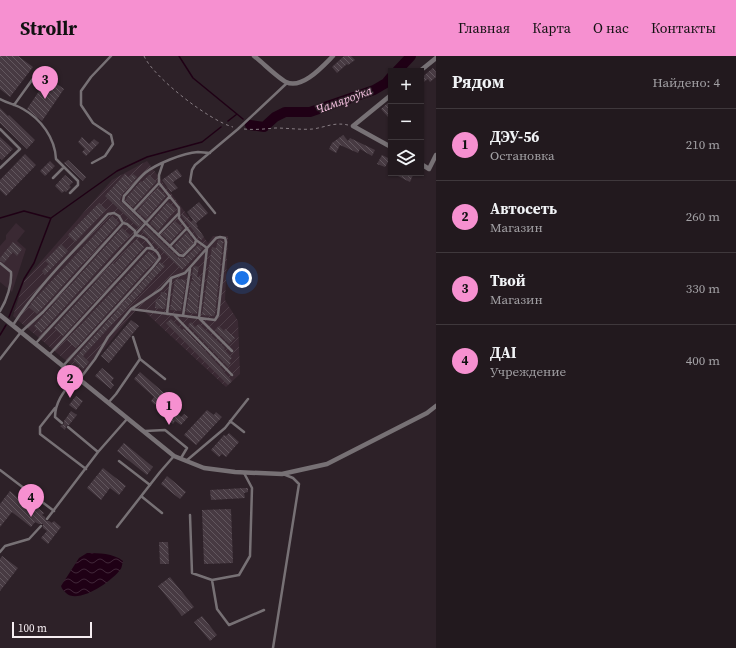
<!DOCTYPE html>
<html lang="ru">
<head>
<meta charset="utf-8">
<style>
	:root { --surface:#22191e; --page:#2e262b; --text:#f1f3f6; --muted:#a2a0a4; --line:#3f383c; --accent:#f690d0 }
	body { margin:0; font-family:"Source Serif 4",serif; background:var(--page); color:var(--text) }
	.controls { position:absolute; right:12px; top:12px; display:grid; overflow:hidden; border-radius:0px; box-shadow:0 1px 3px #0004 }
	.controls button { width:36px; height:36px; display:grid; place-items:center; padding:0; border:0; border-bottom:1px solid var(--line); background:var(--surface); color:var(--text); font:20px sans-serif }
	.scale { position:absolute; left:12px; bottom:10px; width:80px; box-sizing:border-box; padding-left:4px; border:2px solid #f5edf1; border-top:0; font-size:11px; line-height:14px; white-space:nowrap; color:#f5edf1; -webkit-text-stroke:3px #2d2128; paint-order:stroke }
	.you { position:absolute; left:242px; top:222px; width:14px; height:14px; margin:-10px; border:3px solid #fff; border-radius:50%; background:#1a73e8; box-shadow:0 0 0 6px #1a73e833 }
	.badge { display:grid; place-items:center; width:26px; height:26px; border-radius:50%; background:var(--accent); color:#111; font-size:13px; font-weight:700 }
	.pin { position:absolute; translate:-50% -33px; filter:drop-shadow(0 1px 2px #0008) }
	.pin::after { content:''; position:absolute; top:21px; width:14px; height:12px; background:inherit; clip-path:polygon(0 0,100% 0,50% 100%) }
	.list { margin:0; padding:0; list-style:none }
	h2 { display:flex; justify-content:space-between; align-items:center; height:52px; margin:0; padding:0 16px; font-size:17px }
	h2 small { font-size:13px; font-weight:400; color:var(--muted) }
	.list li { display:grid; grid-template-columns:26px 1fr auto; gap:12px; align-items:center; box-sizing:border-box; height:72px; padding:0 16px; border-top:1px solid var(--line) }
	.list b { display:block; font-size:15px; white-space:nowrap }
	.list p { margin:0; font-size:13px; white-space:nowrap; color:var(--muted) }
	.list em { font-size:13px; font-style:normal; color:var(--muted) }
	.icon { flex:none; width:22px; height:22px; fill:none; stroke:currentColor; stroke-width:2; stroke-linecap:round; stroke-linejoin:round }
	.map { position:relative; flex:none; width:436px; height:592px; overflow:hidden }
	header { display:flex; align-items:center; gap:24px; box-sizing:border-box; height:56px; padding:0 20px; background:var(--accent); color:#111 }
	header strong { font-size:19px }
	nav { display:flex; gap:22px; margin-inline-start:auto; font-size:14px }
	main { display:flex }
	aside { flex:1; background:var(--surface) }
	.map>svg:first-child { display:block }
	.built { fill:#3a2933 }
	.industrial { fill:url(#industrial-furrows) }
	.water { fill:url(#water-waves) }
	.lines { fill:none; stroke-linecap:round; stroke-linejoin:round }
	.stream { stroke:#1f0015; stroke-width:1.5 }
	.river { stroke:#1f0015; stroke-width:10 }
	.building { fill:url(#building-back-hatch) }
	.path { stroke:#877d83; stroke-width:1; stroke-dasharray:3 3; stroke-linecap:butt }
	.service { stroke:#777175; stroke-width:2.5 }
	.minor { stroke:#777175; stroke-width:4.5 }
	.labels { text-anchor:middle; stroke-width:3; stroke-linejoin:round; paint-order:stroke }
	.water-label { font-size:12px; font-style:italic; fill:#fac4e4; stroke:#2d2128 }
</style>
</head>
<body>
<header>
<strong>Strollr</strong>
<nav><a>Главная</a><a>Карта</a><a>О нас</a><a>Контакты</a></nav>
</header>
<main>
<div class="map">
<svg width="436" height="592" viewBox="0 0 436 592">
	<defs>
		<pattern id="industrial-furrows" width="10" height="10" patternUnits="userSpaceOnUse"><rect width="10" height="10" fill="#3a2933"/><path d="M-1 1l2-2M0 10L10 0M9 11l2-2" fill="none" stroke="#4d3e47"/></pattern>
		<pattern id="water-waves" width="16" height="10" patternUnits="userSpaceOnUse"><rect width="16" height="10" fill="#1f0015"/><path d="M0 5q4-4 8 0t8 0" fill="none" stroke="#402638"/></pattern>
		<pattern id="building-back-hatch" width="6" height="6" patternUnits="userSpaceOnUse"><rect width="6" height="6" fill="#473a42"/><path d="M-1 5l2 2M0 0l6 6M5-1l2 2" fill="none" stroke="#62575e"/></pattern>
	</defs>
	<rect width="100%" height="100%" fill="#2d2128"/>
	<path class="built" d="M16,167L25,175L17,185L26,193L12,236L0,226V190L6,183V179Z"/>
	<path class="industrial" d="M147,105L208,187L213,180H228L225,244L238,265L240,318L226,331L144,255L136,254L83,319L13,260L24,225L112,124Z"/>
	<path class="water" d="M87,497C99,497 113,497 123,505C122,508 122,512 120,514C112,525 78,549 66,537C63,534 62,533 61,530L79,502Z"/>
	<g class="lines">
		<path class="stream" d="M179,0L193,22L243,63
			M228,65L237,58
			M0,162L24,155L50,162
			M9,261L24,223L34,207L51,162L117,115L147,101L202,86L221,71
			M0,279L6,269"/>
		<path class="river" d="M397,15L411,0
			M250,69L264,71L275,61L285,56H310L374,34L386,27L391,21"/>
	</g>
	<path class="building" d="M0,0H18L33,11L10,41L0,33Z
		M344,0H351L355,4L348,9L347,8L337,17L332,11Z
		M433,12L436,16V21L430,26L428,23L421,28V22Z
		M48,22L64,33L42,65L27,53Z
		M389,46L391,49V52L389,53L391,56V59L388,61L381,53Z
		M0,52L8,60L9,59L35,84L27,93L0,67Z
		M343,79L348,85L350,82L375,94L372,100L360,93L358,97L340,89L336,97L329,93L332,87Z
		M0,81L13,93L2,104L0,102Z
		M82,81L89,88L94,83L99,87L86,100L82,96L85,93L78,86Z
		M25,98L36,109L6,140L0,134V124Z
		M382,99L390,103L385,111L377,108Z
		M68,104L86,121L83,125L64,107Z
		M50,105L55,110L45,120L40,115Z
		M177,113L182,120L173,126L178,132L171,136L162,124Z
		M392,117H414L410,126Z
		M125,118L129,122L133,118L137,121L122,138L120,145L142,167L138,171L105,140Z
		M65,119L73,126L69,130L71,131L66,136L64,135L62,137L55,130Z
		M149,119L156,126L133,151L126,144L127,141L141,125L142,126Z
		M158,132L166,140L146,163L137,155Z
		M168,146L176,153L158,175L150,167Z
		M199,146L208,157L196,167L198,171H197L204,181L201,184L182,160V158L191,166L193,164L187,156Z
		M99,147L106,154L75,186L68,179Z
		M112,160L119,167L37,258L29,251L33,245Z
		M175,165L183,172L170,186L162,179Z
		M146,171L178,202H185L198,189L203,192L182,214L142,175Z
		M122,172L130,179L41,277L34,270Z
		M187,176L193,185V187L182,197H180L174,190Z
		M137,183L144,191L63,280L54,272L113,207L114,208Z
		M218,184L223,185V186L215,258L214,260L202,259L212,191L216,192Z
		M13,186L22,193L17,200L13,196L4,207L0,204V202Z
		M61,188L68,195L45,219L42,215L49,208L45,205Z
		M149,195L157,202L76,292L67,284Z
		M160,206L165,210L83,300L89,306L83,313L73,304Z
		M195,210L199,211L197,221H201L197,258L186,256L191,225H194L192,223L193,212Z
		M177,223L186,224L181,255L170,254L175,224Z
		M161,236L167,237L165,253L155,252L156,243H160Z
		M171,263L182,274L184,273L224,315H223L232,325L228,329L166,267Z
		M131,264L139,270L109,307L101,300Z
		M191,266L195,271L199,268L225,292L224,293L232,302L229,305L231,307L228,311L188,269Z
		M219,270L224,275L225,273L235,282L229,288L215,274Z
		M102,312L114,322L111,326L114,329L111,333L95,320Z
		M140,316L165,338L155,349L151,345L154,341L134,323Z
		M76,340L83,345L76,354L69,349Z
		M207,354L214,359L216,356L222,361L196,389L184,379Z
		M71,355L77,359L69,369L66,370L65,374L60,370L64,368V365Z
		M174,355L181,361L184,358L188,361L181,369L175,365L173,368L169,365L171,362L169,360Z
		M229,377L239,386L226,401L222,398L219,401L211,394L224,379L226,380Z
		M124,387L153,411L147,419L117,395Z
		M103,412L126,430L119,439L110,432L101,444L87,432Z
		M167,420L186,436L180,443L161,428Z
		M244,432H248V436L244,437L245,442L211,444L210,434Z
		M10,435L25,448L28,444L44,457L42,459L45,461L46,465H49L52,467L54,465L61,471L48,488L41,482L47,475L43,472V468H39L35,466L31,471L12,456L0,471V448Z
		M231,453L233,507L204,508L202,454Z
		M159,486H168L169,508H160Z
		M2,500L18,512L0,535V503Z
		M170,521L194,551L182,560L158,530Z
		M202,560L217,579L210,585L194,566Z"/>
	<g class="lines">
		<path class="path" d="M144,0C154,22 210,65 233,71
			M244,73C254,74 265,73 275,72C288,72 301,74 313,73C326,71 334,66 348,69"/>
		<path class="service" d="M0,43C9,48 15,48 23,53C41,63 55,82 56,103L78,125V129L70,137
			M14,49L40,13
			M0,73L20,93L0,112
			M92,107L105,100L113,88L111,79L93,67L81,49V35L91,21L111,0
			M163,107L159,119V127L179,152V162L196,184L195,188L183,200L179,199L123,145L124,140C131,133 137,124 145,117C156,108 183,97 198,96C202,96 206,97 210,97
			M53,122L64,111
			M133,155L159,127
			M215,157L190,126L192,114L195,109L238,73L287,27
			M158,179L179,157
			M196,184L207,192L199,262L232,295
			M170,190L187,172
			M153,192C148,185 145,180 135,179L170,140
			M0,207L11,216C12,228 7,244 0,255
			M167,258L171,223
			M174,259L232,319
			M183,260L190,213
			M13,269C39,228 75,194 108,158L114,157L119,160L123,167
			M49,299L147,192C154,192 158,195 160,202L153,211L63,310
			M0,303L21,276L43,256L123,167L127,168L135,175V179L36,287
			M140,303L165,323
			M79,324L95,303L108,281L131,253L161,233L171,222L185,217L216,182L220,181L225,182L226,186L218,259L215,264L131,253
			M108,347L116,338L140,303L133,281
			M55,352L40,371V378L86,413
			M230,365L244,376
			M62,367L55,361C55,345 66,333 75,321
			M68,371L98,396
			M145,375L165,374L187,392L181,402
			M119,405L150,429
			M186,405L225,372L248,343
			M0,414L54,455
			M141,440L162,457
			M190,459L192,517L212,524L239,519L250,500L252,432L244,417
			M47,463L98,396L127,363
			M117,471L160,416L174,400
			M0,496L5,490L29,483L41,470
			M212,524L217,553L229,569L264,554
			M273,592L299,428L293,422L283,418"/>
		<path class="minor" d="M254,0C262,6 278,22 286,26C302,34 323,10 333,0
			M420,15L436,2
			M391,39L353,70L391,91
			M421,108L429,113L436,99
			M0,259L174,400L204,412L235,416L282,418L327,408L427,357L436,350"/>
	</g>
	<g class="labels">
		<g class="water-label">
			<text transform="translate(344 44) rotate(-20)" y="4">Чамяроўка</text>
		</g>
	</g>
</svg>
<div class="controls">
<button>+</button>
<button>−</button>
<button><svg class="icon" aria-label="layers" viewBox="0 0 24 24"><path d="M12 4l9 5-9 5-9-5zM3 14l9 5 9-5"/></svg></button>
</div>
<div class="scale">100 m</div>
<div class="you"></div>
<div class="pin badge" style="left:169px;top:369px">1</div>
<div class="pin badge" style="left:70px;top:342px">2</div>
<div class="pin badge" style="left:45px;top:43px">3</div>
<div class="pin badge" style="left:31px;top:461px">4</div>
</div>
<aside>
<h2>Рядом<small>Найдено: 4</small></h2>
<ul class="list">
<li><span class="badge">1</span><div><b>ДЭУ-56</b><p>Остановка</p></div><em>210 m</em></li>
<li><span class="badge">2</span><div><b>Автосеть</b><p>Магазин</p></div><em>260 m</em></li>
<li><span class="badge">3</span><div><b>Твой</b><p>Магазин</p></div><em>330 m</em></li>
<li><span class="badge">4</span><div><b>ДАІ</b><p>Учреждение</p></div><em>400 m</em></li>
</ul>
</aside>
</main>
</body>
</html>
